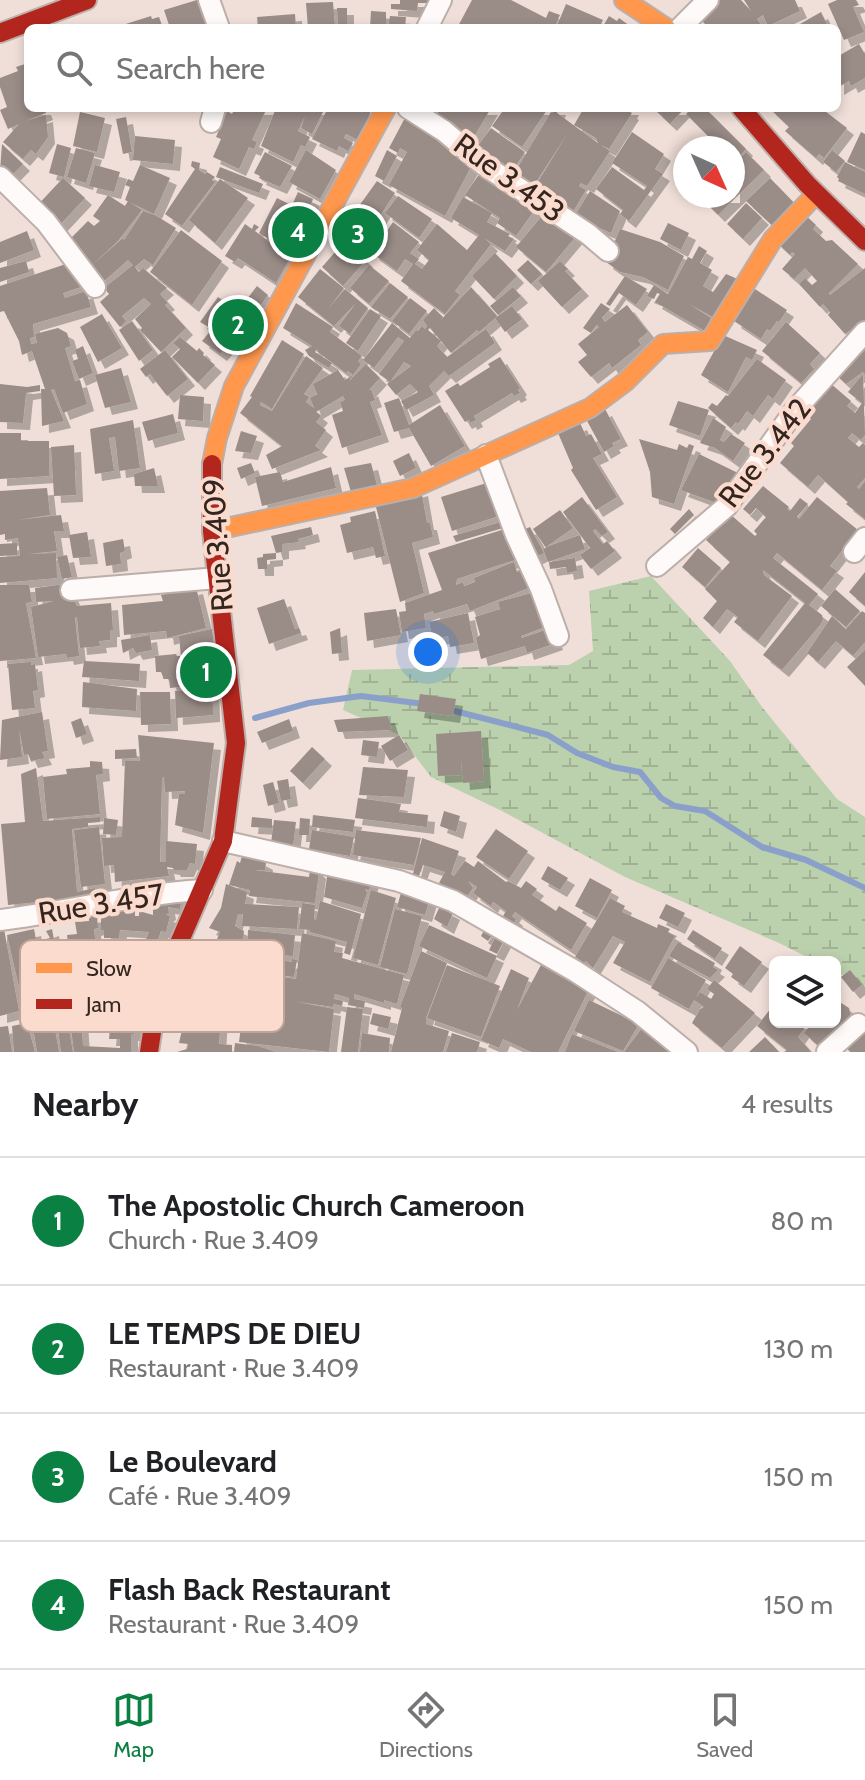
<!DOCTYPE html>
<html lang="en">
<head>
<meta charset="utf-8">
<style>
	:root { --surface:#fff; --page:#f2f2f2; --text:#202124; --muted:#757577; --line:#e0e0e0; --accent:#0b8043 }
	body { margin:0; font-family:Cabin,sans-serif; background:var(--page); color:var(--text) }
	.controls { position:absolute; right:24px; bottom:24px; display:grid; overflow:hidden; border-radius:12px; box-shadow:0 4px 12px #0003 }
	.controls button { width:72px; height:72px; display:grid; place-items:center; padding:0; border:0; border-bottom:2px solid var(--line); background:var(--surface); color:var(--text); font:40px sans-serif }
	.compass { position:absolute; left:673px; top:136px; width:72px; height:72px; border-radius:50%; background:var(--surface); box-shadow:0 4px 12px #0003; rotate:135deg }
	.you { position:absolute; left:428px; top:652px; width:28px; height:28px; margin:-20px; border:6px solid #fff; border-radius:50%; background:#1a73e8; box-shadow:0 0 0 12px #1a73e833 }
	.badge { display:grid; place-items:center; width:52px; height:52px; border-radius:50%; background:var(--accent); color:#fff; font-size:26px; font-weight:700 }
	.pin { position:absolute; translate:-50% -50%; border:4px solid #fff; box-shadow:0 2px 8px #0006 }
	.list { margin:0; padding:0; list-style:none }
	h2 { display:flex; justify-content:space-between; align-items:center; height:104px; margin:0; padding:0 32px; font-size:34px }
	h2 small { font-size:26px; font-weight:400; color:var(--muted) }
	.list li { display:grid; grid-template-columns:52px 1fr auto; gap:24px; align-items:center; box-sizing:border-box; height:128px; padding:0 32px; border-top:2px solid var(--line) }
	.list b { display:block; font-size:30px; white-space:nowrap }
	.list p { margin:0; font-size:26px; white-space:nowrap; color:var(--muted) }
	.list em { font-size:26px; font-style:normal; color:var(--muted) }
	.icon { flex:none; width:44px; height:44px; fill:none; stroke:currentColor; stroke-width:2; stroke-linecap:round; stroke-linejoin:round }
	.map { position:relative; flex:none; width:865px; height:1052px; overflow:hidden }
	.search { position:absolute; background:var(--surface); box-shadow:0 4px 12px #0003; left:24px; right:24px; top:24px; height:88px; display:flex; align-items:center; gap:20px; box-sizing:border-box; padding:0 28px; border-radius:12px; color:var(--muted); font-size:30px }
	.sheet { height:616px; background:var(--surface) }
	nav { display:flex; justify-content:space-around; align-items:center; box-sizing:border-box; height:112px; border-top:2px solid var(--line); background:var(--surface); font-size:22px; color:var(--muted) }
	nav a { display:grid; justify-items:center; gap:4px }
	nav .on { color:var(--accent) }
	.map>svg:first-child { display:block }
	.wetland { fill:url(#wetland-marsh) }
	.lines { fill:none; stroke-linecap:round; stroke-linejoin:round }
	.stream { stroke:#8aa0ca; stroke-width:6 }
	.building { fill:#9a8c87; filter:url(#shadow) }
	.street-casing { stroke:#bcaea8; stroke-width:24 }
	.slow-casing { stroke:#bcaea8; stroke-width:22 }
	.jam-casing { stroke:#bcaea8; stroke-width:22 }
	.street { stroke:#fdfaf9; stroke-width:20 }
	.slow { stroke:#ff974d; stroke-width:18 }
	.jam { stroke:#b3261e; stroke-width:18 }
	.labels { text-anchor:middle; stroke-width:8; stroke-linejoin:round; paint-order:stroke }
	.street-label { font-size:30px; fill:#34251f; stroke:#fadbce }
	.key { fill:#fadbce; stroke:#bfa49a; stroke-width:2 }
	.key-label { font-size:22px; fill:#34251f }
</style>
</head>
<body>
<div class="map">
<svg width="865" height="1052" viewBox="0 0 865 1052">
	<defs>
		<pattern id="wetland-marsh" width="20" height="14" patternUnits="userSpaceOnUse" patternTransform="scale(2)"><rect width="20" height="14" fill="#bbd0ac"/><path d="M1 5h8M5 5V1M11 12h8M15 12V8" fill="none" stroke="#a1b294"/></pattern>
		<filter id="shadow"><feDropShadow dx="7" dy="7" stdDeviation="0" flood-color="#0004"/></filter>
	</defs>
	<rect width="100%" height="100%" fill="#f0dfd8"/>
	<path class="wetland" d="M651,576L730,661L762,707L837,799L865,817V986L835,971V962H817L779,943L625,877L502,811L431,777L399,735L343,710L352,670L569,665L593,651L589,591Z"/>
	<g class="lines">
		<path class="stream" d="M447,709L548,735L577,753L613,767L640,772L661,798L675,806L705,811L762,847L806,860L865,888
			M255,718L309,703L361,696L424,704"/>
	</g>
	<path class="building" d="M197,0H203L211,24L197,28H170L164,10Z
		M400,0H429V3H418L417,11L391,9V4H400Z
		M472,0H511L546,18L549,11L560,15L554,28H457Z
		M718,0H741L751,11L744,0H795L800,11L768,26L763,15L757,19L763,28H709L699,18Z
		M837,0H856L859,5L853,7L864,32L844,40L828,4Z
		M333,2L335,28H308L306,3Z
		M566,4L603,20L599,28H556Z
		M337,8H347V26H338Z
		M371,11L386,12V28H370Z
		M821,12L829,28H802L800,24Z
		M295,14L296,28H258L257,17Z
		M151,16L152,19L159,17L163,28H113Z
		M390,16L406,17L405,28H388Z
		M609,16L617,21L619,18L630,26L629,28H602Z
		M859,44L865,54V78L851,86L849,81L837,88V57Z
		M28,63V108H44L46,113L25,121L46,115L48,137L36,154L31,150L23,159L3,142L19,124L8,129L0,110L7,107L0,87V78L18,71L16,67Z
		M235,108H267L252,140L257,142L254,149L249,147L239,169L213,157L221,139L216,137L227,111L232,114Z
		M276,108H309L310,110L311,108H325L312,134L301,128L305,116L298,131L310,137L305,147L301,145L293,162L261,146Z
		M328,108H372L360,141L346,134L344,138L353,143L348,151L339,146L337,151L312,139Z
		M440,108H491L471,142L434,120Z
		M505,108H544L547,110L522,147L492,126Z
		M549,108H559L557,113L598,143L596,138L574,125L584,108H632L630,112L632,113L609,149L601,145L610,151L587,186L581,183L579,186L586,190L571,215L533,190L569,131L531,190L527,181L523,184L512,177L551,112L553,113Z
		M658,108H685L670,124L655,110Z
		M692,108H705L746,149L735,161L733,148H715L709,142L712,140L686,114Z
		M769,108H821L847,128L824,158L819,154L816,158L785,131L789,127Z
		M80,112L105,118L97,152L73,146Z
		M407,114L454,144L449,151L472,165L445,216L389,185L407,152L400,148L398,153L389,148Z
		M126,117L132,152L123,154L116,119Z
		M491,128L525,152L509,176L474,151Z
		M632,132L664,154L655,169L663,174L629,221L620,214L623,210L596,189L612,167L644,190L647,186L612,163Z
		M861,132L865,134V170L847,162Z
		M135,136L175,140L173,164L133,160Z
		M2,144L23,164L8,179L0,171Z
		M57,144L71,148L64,177L49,173Z
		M76,148L95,153L86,183L67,177Z
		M306,150L336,170L320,199L289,182Z
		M387,150L397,156L384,181L375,176Z
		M832,150L845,161L836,172L823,162Z
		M265,152L292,166L280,187L259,178L260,176L254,173Z
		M746,152L764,170L718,215L699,196H733V165Z
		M192,161L200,163L199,170L205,174L207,172L215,177L212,180L215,182L182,226L165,214L195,169L191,166Z
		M845,162L865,172V194L838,181L839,179L837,177Z
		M95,165L120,172L114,192L89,186Z
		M140,165L170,178L154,214L125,200L130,187L125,185L128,179L133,181Z
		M220,167L263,184L259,193L216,177Z
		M482,170L536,208L516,236L497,223L500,218L465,195Z
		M63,178L85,198L56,229L34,209Z
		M770,178L797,206L775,228L746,201Z
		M220,179L248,198L215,243L189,220Z
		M377,181L395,193L378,219L359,206Z
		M590,191L620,211L611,233L574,217Z
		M298,192L313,199L309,210L293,203Z
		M108,195L125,206L128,201L142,210L118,241L91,266L123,238L124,240L143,211L155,215L176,228L153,265L144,259L135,267L139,272L143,268L167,288L160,294L168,303L165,305L186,328L161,352L140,330L142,328L135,319L151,304L144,298L122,316L126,321L120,327L100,302L109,294L104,288L133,265L128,260L102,283L69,240L88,221L94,226L100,221L93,216Z
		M398,196L432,219L419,238L385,213Z
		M463,197L492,213L487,222L510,234L508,236L514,239L505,251L484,238L491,244L455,291L460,295L445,314L401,281L413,264L405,259L397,271L372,253L393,222L419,242L410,253L419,259L415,264L422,269L429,260L417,250L437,224L467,250L479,235L451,218Z
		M277,198L307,213L288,249L286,248L284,251L292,255L276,283L238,258L235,262L225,256L245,224L252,229L254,224L259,227L255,231L271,243L272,241L259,233Z
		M746,203L762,218L743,239L727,224Z
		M546,211L578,234L546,272L516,247Z
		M802,212L816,225L813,229L826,241L832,240L858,264L829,293L830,295L865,268V325L853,336L849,331L845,334L828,315L830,312L823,304L820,307L799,284L805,278L812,285L817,281L805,268L794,279L782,269L795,254L792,252L790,255L775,241Z
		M358,216L378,234L376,236L380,240L371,251L346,229Z
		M668,223L689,233L681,250L660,239Z
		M620,229L660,242L684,256L668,290L643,277L620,272L606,262Z
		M181,230L222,261L192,305L150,272Z
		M27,231L34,250L0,263V242Z
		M351,239L359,246L355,251L366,260L343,286L322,267L344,242L347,243Z
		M699,246L707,251L700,263L712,270L703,286L713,292L726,274L742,281L720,321L689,304L711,318L705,331L655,302L660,294L657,293L654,299L647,296L654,285L668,294L688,257L692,259Z
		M495,253L517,276L494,299L472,276Z
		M528,260L542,274L531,284L517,270Z
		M26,261L29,272L0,282V268Z
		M560,261L568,269L565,271L582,289L562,307L538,281Z
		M69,263L73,274L79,272L84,286L63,293L65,298L86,291L91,307L33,324L34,337L30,338L31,344L37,343L35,334L58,328L67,333L71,346L65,348L75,381L72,382L80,380L87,404L63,413L54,389L51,390L64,421L42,426L41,389H45L32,351L22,355L19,341L4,311L0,312V286Z
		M369,265L389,281L369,304L350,288Z
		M320,269L344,288L328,309L345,289L368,308L350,334L339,326L356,303L334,326L298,297Z
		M625,276L647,289L636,305L619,293L610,306L606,304Z
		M390,283L408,297L390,319L371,307Z
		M257,286L268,295L261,305L256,301L248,321L220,354L202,341L212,329L200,322L218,297L228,304L231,299L241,307Z
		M471,287L497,316L492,321L479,332L477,330L451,353L430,328L428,330L441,341L437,346L447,357L486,329L495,343L449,376L444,371L429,386L434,395L406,410L401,401L418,392L410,384L396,395L387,384L411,366L404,362L390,382L379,374L404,341L398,337L374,368L363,360L392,323L410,338L416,330L418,331L422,326L425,329L427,326L423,320L434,308L443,317L440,321Z
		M513,287L521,296L498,315L490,306Z
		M755,289L787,310L779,322L777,321L770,331L767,329L761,339L734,321Z
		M410,298L427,311L409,334L392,321Z
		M296,303L333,327L330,332L362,356L358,361L361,364L349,381L366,364L380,378L368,391L371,389L375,400L370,402L382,435L342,448L332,415L343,411L340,402L345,400L343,396L316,412L321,416L316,422L326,430L315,446L321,450L272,469L266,455L282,446L240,413L252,397L250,396L282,340L304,354L272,409L261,402L260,405L272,411L306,356L323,368L304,394L309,397L306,402L314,408L310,398L317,394L313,384L338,370L345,380L353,375L348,371L346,373L318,352L317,349L315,352L332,363L329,368L309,356L305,350L312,346L283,328Z
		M601,303L610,309L602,318L605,322L627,305L648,332L638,340L641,345L612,368L609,363L591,377L578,362L587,355L578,344L599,327L597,325L591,333L583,328Z
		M512,306L522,319L505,332L495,318Z
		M370,309L381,316L358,351L346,343Z
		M102,314L122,348L98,362L80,327Z
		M132,321L153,350L139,361L119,330Z
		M786,322L820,353L810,364L814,369L801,383L762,351Z
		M723,335L757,350L752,360L746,357L728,392L701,375Z
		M180,337L197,351L199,348L204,353L203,355L215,365L198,383L172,357L180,349L173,343Z
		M865,340V374L863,372L846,384L833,372Z
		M83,346L93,373L79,379L72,361L78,359L75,350Z
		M165,350L188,379L167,396L150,374L146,377L140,369Z
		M500,357L520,388L518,390L520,393L514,396L512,393L474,416L476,420L470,423L469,420L465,422L445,391L458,383L460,386L490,367L488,364Z
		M757,359L786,380L773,399L768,395L753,416L747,411L738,424L736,422L731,428L708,408L712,403L717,406L726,395L728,396Z
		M121,368L131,402L105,408L95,375Z
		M863,374L865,435L861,440L852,433L848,438L859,447L863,443L865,445V478L857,487L859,489L865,481V519L846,504L848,502L818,475L808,487L780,463L794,446L791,443L811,419L804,413L830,383L851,401L847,406L855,413L862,403L848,392Z
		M0,384L27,387L40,385V391L26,393L23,423L0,422Z
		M180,395L204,397L203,421L178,419Z
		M399,398L409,425L440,405L465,446L431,466L409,428L394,432L384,403Z
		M678,401L709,410L700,436L669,425Z
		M605,409L621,439L612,443L614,446L604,452L586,419Z
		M173,414L178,433L148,441L142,422Z
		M713,418L726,427L720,440L724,442L731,434L745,443L733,461L715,448L700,443Z
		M133,420L140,468L119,471L115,437L109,438L114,471L95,474L90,429Z
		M580,423L586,436L591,434L602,454L593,458L617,497L596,510L571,470L573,468L558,433Z
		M241,431L257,436L251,453L235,451Z
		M0,433H21V441H49V476L0,479Z
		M639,439L677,450L679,444L687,448L689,444L694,446L674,504L652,497L650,472Z
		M74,445L76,495L54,496L51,447Z
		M409,453L416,468L400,476L393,461Z
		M699,454L738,473L722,505L681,490Z
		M251,463L255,473L241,479L237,468Z
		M371,463L378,489L351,492L344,468Z
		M331,467L336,488L262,506L255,477L280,472L283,482Z
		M154,468L158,486H135L134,474Z
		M490,482L499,516L452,531L441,497Z
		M763,486L789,507L787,509L790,511L800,498L808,504L797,517L799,519L817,497L858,530L830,566L837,571L822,590L777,553L773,558L818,594L809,605L822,615L823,619L821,624L782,670L763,655L805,603L763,570L764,575L792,596L758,641L734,622L738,617L727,609L713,627L703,618L717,601L705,589L730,562L706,540L730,514L755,536L757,534L754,531L766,517L756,508L750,515L743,509Z
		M47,488L50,515L17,520L61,515L64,531H54L57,551L28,554L56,553L57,578L0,583V557L20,556L18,538L5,540V534L0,535V491Z
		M421,489L427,523H430L433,537L412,543L424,593L400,602L375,503Z
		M582,497L608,532L602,536L595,529L593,531L603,544L607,541L615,551L591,569L580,555L590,548L563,512Z
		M689,509L694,515L675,534L670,529Z
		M560,510L573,528L546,547L580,535L585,549L548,562L543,549L546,548L533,529Z
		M375,511L385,556L376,558L373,547L347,553L340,525L351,522L350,517Z
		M501,522L503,528L456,542L453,536Z
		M311,527L313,535L298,539L299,542L282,544V552L276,553L271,536Z
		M530,527L544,553L532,559L518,532Z
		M508,528L518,559L457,579L456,585L463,582L464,586L475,582L474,578L514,562L517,572L525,569L531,587L470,611L467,604L434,614L433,611L424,614L426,628L402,632L399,612L406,611L405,603L442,590L428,553Z
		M87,532L91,557L73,558L69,535Z
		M123,539L125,551L120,553L121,564L106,566L103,543Z
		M17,543V555L0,556V544Z
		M698,548L721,568L705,587L682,567Z
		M276,553V559L267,560V569H258L257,558L263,557V554Z
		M67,555L72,577L62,579L57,557Z
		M575,558L577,571L567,573L566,567L550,569L549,562Z
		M865,572V606L849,592Z
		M66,584L77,606L111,603L113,630H110V640L99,641L100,646L80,648L77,617L75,618L79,656L67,658L66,654L38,657L31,607L54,601L36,602L35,588Z
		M0,585H29L32,602L26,603L36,658L0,661Z
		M196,587L206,628L167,638L166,631L124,635L122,605L163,601L161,595Z
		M835,589L860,611L846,627L821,606Z
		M539,591L550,625L521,636L522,638L551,628L556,643L527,653L525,646L481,659L476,638L480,635L475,617L500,609L498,602Z
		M284,599L295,629L299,628L301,633L269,644L257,608Z
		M396,609L401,635L367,641L364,613Z
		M862,611L865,613V642L853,656L836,641L818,662L807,653L832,616L846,629Z
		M468,613L474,643L450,647L448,636L433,639L429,622Z
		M340,628L342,653L332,654L330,632Z
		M212,629L217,665L187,670L185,656L181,657L179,636Z
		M150,635L152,650L136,653L133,648L123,653L121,640Z
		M865,650V686L847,667Z
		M176,654L177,656H180L185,673H177L176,679L200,677L199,670L212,669L213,715L176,718L175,691L189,690L191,686L170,688L169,679H164L161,672H156L155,656Z
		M84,661L140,664L139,681L82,677Z
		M31,662V665L35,664L38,690L33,691L35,708L12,710L8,664Z
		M83,682L137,689L136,711L82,707Z
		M140,692H170L171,724L141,725Z
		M420,694L456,699L453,716L417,711Z
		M42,712L48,751L42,752L45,758L31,761L28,754L24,755L19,728L22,757L0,760L2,720Z
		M388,716L392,730L338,732L334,720Z
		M81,718L87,734L76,738L71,722Z
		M289,719L293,731L262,743L257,732Z
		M481,731L484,781L463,783L461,758V775L438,776L436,734Z
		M138,735L214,743L203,833L175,825L179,794H185V791L165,792L164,777L162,778L160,862H166V841L197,844L195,864L190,863L187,870H174L173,868L167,867L169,876L115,882L114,865L104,866L102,838L122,837L125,761H140Z
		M399,735L408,750L390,761L381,746Z
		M363,740L379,742L377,757L361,755Z
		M312,747L325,759L303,783L290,771Z
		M136,749L137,758L115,759V750Z
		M90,761L102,762L103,774L96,775L100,814L47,819L43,777L67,774L66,769L90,767Z
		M363,767L408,770L404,797L359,795Z
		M36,768L43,821L100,817V822L88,823V827L72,829L77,892L95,888L98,896L8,905L1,824L25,822L21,774Z
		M288,779L291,799L281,801L277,781Z
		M273,782L279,803L268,806L263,785Z
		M358,798L401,804L399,812L428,815L427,827L355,818Z
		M444,811L460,816L456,832L440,826Z
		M313,815L355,820L353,832L312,827Z
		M252,817L272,819V828L251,827Z
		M104,818L118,820L116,835L103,834Z
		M300,818L310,819L309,835H299Z
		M274,820L296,822L293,846L271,843Z
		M99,827L105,884L81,887L74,830Z
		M496,829L528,851L509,879L476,857Z
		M312,830L354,837L350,856L309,849Z
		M356,830L421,838L414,865L353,855Z
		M422,838L459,851L451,874L454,876L465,861L474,867L478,861L506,882L508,881L521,888L526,881L537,889L532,895L556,911L559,906L587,923L571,950L515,912L512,916L516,919L514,923L508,920L503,916L506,911L493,902L491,906L473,893L477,887L468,881L473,888L466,898L439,883L445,872L423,865L419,876L413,874Z
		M249,854L266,863L265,870H254L309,877L311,864L319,872L315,903L249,896L250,890L229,885L237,861L240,863L242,856L248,858Z
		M548,866L568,878L560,890L541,879Z
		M328,870L372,880L369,890L365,889L367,893L362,908L324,897Z
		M590,878L612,890L597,918L575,906Z
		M226,884L247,892L245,904L299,907L297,929L242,926L243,914H238L235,926L244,931L241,956L236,968L210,956L220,932L209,928L221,908Z
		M402,889L430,898L425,915L397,907Z
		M371,890L396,898L378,965L353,958Z
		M146,896H182L180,909L168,907L169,913L166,915L170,916L166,932L161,931L152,956L156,957L150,984L145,983L144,1001L112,1002L111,978L140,976V966L137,965L139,955L149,932L120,930L119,938H104V930H101V911L135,909V916H139V911L153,915V907H146Z
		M610,898L625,906L622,912L657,928L658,924L670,929L668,932L675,936L650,982L613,963L625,942L613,936L593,968L586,961L584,963L575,957Z
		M320,901L361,914L350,955L344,953L347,942L310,932V930L299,929L302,903L315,905L314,919L316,920Z
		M666,904L685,913L678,927L659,918Z
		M440,906L453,913L447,927L434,919Z
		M395,909L422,916L407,974L380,967Z
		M97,915L98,928L94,929L97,958L106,956L107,964L98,966L99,977L73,982L67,935L77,934L75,922L89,921V916Z
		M429,925L497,956L487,978L419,946Z
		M486,927L506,937L497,954L489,950L496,936L493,934L488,941L481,936Z
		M4,929L19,1011L0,1016V930Z
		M34,929L48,1002H51L48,988L82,981L87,1006L31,1021L30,1017H26L7,935Z
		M52,929L54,940L50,941L51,946L48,947L51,954L42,957L38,941L50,938L46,931Z
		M248,930L295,935L293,956L247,952Z
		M693,930L722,948L715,959L687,939Z
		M302,933L336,941L334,952L343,953L342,958L404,975L397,1004L384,1000V1003L354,994V999L365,1001L364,1008L348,1005L349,998L335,994L334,999L343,1001L342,1006L334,1004L333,1007L293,1001L334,1009L329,1052L239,1042L245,996L234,994L237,974H240L241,971L296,979Z
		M678,942L715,963L713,967L718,970L710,978L669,956Z
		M740,946L762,962L744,986L731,977L733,974L725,968Z
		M421,951L447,963L426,1018V1024L449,1031L443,1052H391L402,1008L400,1007Z
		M242,954L292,962V959L297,960L294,977L238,970Z
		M668,958L706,980L689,1009L651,988Z
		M447,965L500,986L481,1037L427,1018Z
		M541,965L590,987L558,1052H531L503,1039L499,1048L481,1040L511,969L529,978L517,1010Z
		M192,969L201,972L199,979L214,982L212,997L218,998L214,1015H221L219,1044L232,1045V1052H177L187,1049L188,1044L179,1043L182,1030L172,1023L174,1015L177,1016L180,1004L176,1003V998H179L181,987Z
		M850,970L862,985L853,992L841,977Z
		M714,980L755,1013L722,1048L692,1023L700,1009L704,1007L694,1000L700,992L711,999L714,994L707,989Z
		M775,994V1022H805L803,1024L806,1026L798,1037L811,1052H784L787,1050L757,1026L775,1003L770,1000Z
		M835,999L849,1008L852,1021L825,1052L804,1033L813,1022H835Z
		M589,1000L639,1024L623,1051L574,1031Z
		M347,1007L363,1009L358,1052H341Z
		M124,1010L135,1011V1014H138L134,1034H131V1052H74L70,1020L81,1018L83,1046L120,1048V1039H109L111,1018H124Z
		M373,1013L391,1017L388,1029L370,1024Z
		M67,1019L73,1052H61L57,1021Z
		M27,1023L35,1052H14L12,1026Z
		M54,1024L59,1052H37L33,1027Z
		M8,1026L12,1052H0V1027Z
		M642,1028L676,1052H624Z
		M865,1031V1052H850L845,1046Z
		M362,1033L390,1038L389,1052H360Z
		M452,1033L480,1042L477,1052H446Z
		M572,1034L618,1052H565Z
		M765,1037L779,1052H749Z
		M235,1043L258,1046L276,1052H234Z"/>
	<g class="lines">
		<g class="street-casing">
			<path id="street" d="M209,0L219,28
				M427,28L441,0
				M680,28L708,0
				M408,108L444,131L484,165L588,234L608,251
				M211,122L215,108
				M0,177L46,222L95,287
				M486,455L516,535L541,589L558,636
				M854,552L865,538
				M657,566L727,506L795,410L865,332
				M71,590L218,578
				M223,841L399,881L453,901L575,971L638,1012L687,1052
				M0,920C68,912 134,894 202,890
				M827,1052L858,1024"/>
		</g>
		<g class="slow-casing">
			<path id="slow" d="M624,0L666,28
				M212,464L217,438L234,386L386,108
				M212,531L413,488L590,408L625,382L663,344L710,341L773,239L816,194"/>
		</g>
		<g class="jam-casing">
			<path id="jam" d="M0,33L87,0
				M741,108L807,184L865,241
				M149,1052L156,1006L170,964L223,841L236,743L212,531V464"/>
		</g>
		<use href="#street" class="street"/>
		<use href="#slow" class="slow"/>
		<use href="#jam" class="jam"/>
	</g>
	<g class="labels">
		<g class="street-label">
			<text transform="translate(509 178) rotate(36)" y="10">Rue 3.453</text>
			<text transform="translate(765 453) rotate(-52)" y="10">Rue 3.442</text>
			<text transform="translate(218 545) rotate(-94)" y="10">Rue 3.409</text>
			<text transform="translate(101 904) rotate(-9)" y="10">Rue 3.457</text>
		</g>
	</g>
	<rect x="20" y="940" width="264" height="92" rx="12" class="key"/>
	<rect x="36" y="963" width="36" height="10" fill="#ff974d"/>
	<rect x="36" y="999" width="36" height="10" fill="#b3261e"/>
	<g class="key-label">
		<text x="86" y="976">Slow</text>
		<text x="86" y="1012">Jam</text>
	</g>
</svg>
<div class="controls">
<button><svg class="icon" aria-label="layers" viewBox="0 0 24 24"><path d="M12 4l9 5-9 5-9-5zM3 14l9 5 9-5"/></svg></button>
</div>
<svg class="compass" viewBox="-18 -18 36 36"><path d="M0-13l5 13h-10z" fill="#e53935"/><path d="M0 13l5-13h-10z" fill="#757577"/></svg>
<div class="you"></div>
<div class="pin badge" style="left:206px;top:672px">1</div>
<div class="pin badge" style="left:238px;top:325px">2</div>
<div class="pin badge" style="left:358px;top:234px">3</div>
<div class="pin badge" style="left:298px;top:232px">4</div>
<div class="search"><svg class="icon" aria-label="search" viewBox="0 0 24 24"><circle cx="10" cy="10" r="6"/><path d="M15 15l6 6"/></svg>Search here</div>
</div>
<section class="sheet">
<h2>Nearby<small>4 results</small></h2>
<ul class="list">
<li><span class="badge">1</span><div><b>The Apostolic Church Cameroon</b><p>Church · Rue 3.409</p></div><em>80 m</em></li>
<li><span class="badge">2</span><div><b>LE TEMPS DE DIEU</b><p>Restaurant · Rue 3.409</p></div><em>130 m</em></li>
<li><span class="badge">3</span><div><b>Le Boulevard</b><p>Café · Rue 3.409</p></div><em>150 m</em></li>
<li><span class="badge">4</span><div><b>Flash Back Restaurant</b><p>Restaurant · Rue 3.409</p></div><em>150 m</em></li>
</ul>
</section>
<nav>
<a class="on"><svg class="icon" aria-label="map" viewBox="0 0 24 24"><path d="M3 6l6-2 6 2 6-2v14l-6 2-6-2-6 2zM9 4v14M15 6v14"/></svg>Map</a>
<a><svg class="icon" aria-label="directions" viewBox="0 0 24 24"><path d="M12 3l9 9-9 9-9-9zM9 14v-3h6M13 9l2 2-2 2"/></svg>Directions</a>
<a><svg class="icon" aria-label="saved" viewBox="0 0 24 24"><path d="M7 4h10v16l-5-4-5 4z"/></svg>Saved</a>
</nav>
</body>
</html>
